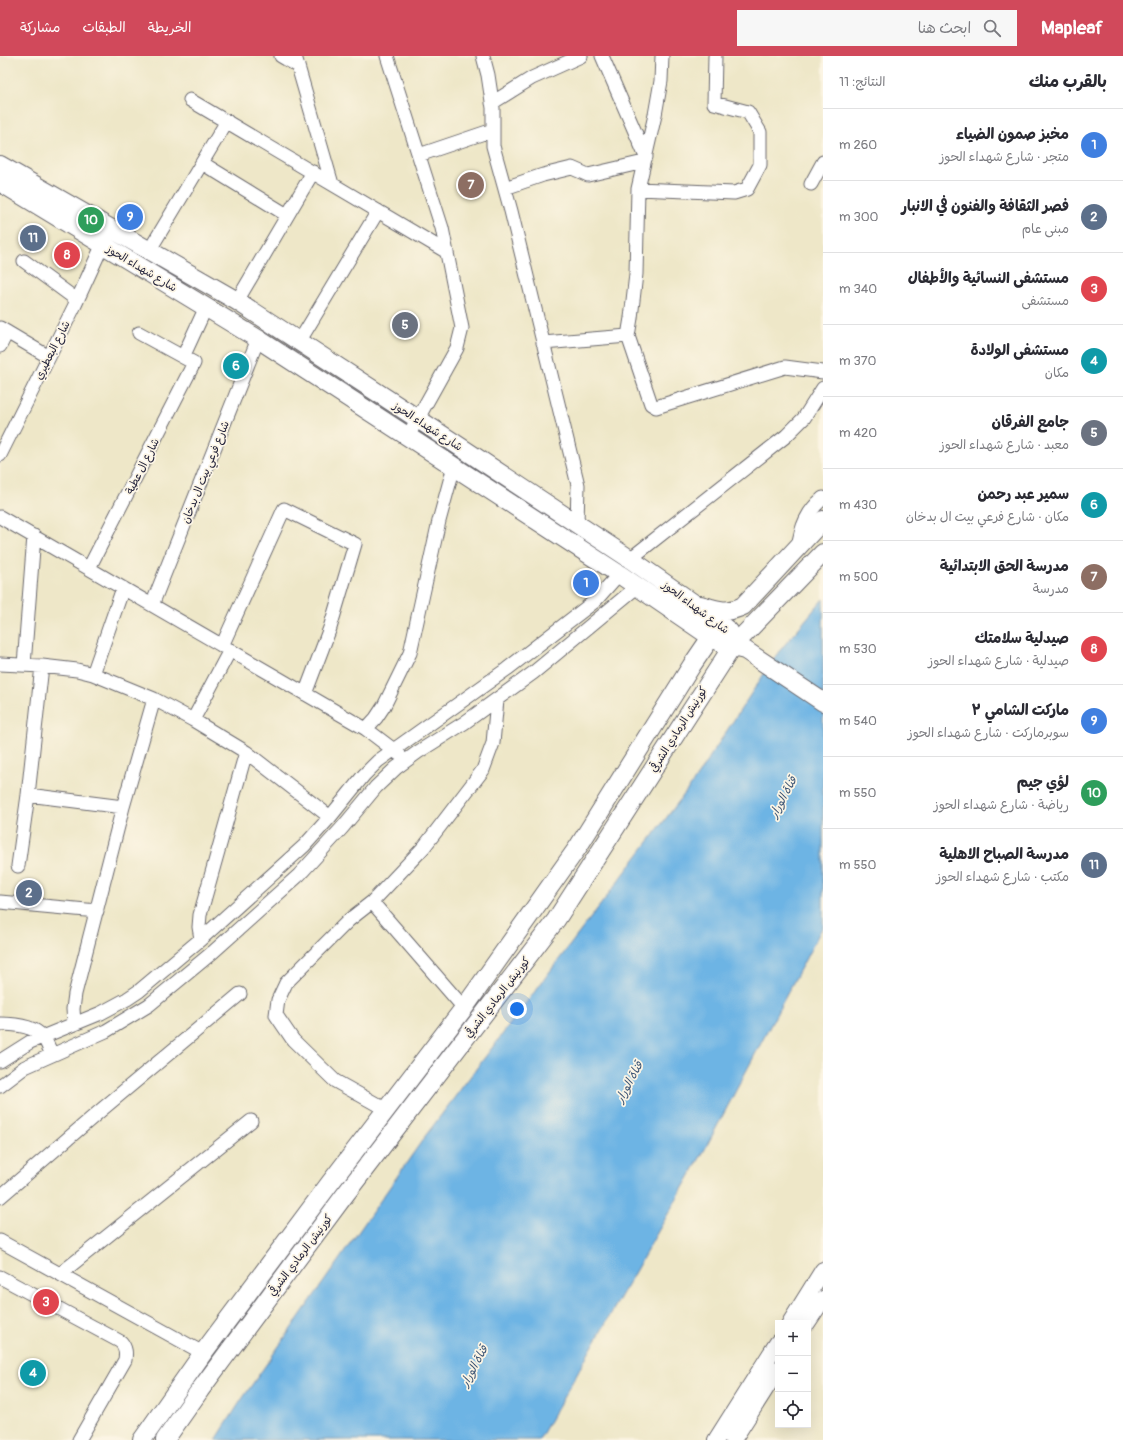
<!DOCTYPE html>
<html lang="ar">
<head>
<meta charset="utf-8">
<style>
	:root { --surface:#fff; --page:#f7f7f7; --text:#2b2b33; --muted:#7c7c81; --line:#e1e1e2; --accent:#d1495b }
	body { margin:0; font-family:Pangolin,"Playpen Sans Arabic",sans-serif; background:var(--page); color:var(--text); direction:rtl }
	.controls { position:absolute; right:12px; bottom:12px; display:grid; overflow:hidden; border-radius:0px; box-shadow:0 4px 16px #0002 }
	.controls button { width:36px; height:36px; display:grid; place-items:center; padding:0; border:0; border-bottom:1px solid var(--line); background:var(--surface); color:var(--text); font:20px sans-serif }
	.you { position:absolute; left:517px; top:953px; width:14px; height:14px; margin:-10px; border:3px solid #fff; border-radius:50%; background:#1a73e8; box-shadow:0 0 0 6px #1a73e833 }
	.badge { display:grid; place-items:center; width:26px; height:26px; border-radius:50%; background:var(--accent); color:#fff; font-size:13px; font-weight:700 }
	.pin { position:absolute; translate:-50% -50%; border:2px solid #fff; box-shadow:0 1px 4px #0006 }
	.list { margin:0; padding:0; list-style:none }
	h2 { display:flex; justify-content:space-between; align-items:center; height:52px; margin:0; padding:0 16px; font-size:17px }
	h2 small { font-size:13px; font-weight:400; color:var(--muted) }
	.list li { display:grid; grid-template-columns:26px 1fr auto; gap:12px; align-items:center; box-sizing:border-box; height:72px; padding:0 16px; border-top:1px solid var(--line) }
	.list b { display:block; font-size:15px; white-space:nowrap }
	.list p { margin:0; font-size:13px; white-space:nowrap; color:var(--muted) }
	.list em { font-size:13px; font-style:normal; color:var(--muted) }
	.icon { flex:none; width:22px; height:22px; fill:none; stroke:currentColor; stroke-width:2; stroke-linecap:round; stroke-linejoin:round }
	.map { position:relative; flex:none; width:823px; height:1384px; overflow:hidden; direction:ltr }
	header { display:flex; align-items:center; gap:24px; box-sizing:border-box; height:56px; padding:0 20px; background:var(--accent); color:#fff }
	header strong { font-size:19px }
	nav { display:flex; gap:22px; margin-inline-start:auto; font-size:14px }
	.search { width:280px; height:36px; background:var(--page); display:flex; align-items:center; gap:10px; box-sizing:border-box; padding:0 14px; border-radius:0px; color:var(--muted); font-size:15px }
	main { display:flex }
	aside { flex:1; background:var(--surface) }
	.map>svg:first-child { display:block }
	.water { fill:#6db4e4; stroke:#486b90 }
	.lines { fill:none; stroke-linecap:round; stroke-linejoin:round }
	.minor-casing { stroke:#69676c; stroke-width:15 }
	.tertiary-casing { stroke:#69676c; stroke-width:18 }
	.secondary-casing { stroke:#69676c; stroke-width:20 }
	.minor { stroke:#fff; stroke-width:13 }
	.tertiary { stroke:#fff; stroke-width:16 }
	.secondary { stroke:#fff; stroke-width:18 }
	.labels { text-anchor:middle; stroke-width:3.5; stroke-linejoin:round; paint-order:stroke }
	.street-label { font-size:11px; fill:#22223b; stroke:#fcf5e5 }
	.water-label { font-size:12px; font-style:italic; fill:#3c5576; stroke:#fcf5e5 }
</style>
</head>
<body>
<header>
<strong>Mapleaf</strong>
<div class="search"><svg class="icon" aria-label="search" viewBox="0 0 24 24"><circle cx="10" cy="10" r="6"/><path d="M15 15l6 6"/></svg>ابحث هنا</div>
<nav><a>الخريطة</a><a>الطبقات</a><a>مشاركة</a></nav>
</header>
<main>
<aside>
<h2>بالقرب منك<small>النتائج: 11</small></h2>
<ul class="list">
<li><span class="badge" style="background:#3f7fe0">1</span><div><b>مخبز صمون الضياء</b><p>متجر · شارع شهداء الحوز</p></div><em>260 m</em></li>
<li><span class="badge" style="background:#5c6f8a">2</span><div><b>فصر الثقافة والفنون في الانبار</b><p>مبنى عام</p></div><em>300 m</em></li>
<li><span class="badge" style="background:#e0444e">3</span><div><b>مستشفى النسائية والأطفال</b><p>مستشفى</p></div><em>340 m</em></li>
<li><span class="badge" style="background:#0f9aa8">4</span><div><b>مستشفى الولادة</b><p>مكان</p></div><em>370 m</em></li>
<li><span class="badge" style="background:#6b7280">5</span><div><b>جامع الفرقان</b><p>معبد · شارع شهداء الحوز</p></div><em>420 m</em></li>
<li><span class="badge" style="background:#0f9aa8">6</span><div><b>سمير عبد رحمن</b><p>مكان · شارع فرعي بيت ال بدخان</p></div><em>430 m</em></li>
<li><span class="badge" style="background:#8d6e63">7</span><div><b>مدرسة الحق الابتدائية</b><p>مدرسة</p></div><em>500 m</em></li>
<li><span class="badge" style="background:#e0444e">8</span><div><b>صيدلية سلامتك</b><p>صيدلية · شارع شهداء الحوز</p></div><em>530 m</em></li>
<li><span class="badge" style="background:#3f7fe0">9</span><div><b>ماركت الشامي ٣</b><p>سوبرماركت · شارع شهداء الحوز</p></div><em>540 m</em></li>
<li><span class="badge" style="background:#2e9e5b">10</span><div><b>لؤي جيم</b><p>رياضة · شارع شهداء الحوز</p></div><em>550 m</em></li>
<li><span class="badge" style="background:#5c6f8a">11</span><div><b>مدرسة الصباح الاهلية</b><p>مكتب · شارع شهداء الحوز</p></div><em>550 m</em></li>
</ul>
</aside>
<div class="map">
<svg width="823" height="1384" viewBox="0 0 823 1384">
	<rect width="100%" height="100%" fill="#fcf5e5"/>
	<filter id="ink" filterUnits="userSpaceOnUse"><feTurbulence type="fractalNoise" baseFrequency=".025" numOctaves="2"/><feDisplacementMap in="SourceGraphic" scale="8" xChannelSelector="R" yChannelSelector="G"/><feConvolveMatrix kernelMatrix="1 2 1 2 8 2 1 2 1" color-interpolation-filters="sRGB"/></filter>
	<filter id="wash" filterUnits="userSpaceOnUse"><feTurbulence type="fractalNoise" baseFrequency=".012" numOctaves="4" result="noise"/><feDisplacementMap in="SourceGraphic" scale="16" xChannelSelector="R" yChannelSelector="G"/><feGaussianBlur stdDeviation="0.9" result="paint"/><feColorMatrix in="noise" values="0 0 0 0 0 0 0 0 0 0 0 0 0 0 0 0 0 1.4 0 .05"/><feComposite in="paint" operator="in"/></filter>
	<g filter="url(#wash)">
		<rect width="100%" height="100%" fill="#eee7c8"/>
		<path class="water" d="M823,543V870L705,1093L539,1384H216L240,1346L426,1079L692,728L777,598Z"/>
	</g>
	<g filter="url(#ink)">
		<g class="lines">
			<g class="minor-casing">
				<path id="minor" d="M281,0L298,10
					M295,0L332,128
					M387,0L442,172L462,272L457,292L408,380
					M483,0L488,19L493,52V90L511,155L578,429L577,468
					M602,0L646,101
					M662,0L661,25L655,59L638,133L636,218L631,262L628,280L651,348L656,351L785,311L823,316
					M190,44L447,196
					M492,47L532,22L581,0
					M419,99L493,74
					M202,107L287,159
					M811,128L823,106
					M505,132L543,119L572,112L588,119L644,106
					M638,133L734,137L747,133L760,109V76L748,56L714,47L715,0
					M149,195L227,65
					M24,205L77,244
					M237,245L313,116
					M0,272L49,301
					M299,286L378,155
					M543,287L628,280
					M0,290L7,276
					M183,301L206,251
					M0,399L75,249L103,188
					M0,461L366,673L399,698
					M798,492C801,470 807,456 823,442
					M630,503L786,380L804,362L823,332
					M89,512L194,307L139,277
					M152,549L258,283
					M222,590L284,453L355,488L330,572L305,638
					M0,608L42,610L77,614L93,618L154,643L193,664L246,696L330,761
					M24,609L34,480
					M93,618L123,532
					M193,664L230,594
					M366,673L376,662L384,650L410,597L439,465L454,410
					M28,739L123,751
					M18,810L28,739L42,610
					M0,846L97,855
					M372,846L464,952
					M201,883L199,871L200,859L246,696
					M74,967L73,953L75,938L123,751L154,643
					M0,968C13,968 34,970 43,981C47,986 49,993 52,998
					M0,1005L30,986L101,957L127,943L139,935L201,883L304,790L330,761L364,719L378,705L507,613L595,545L619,518
					M0,1030L25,1011L106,975L149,949L213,896L299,819L342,772L376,731L396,712L418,696L464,667L533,617L638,530
					M387,1054L335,1025L293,984L276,959L278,944L286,927L349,864L372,846L424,791L483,714L493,687L497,644
					M0,1141L100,1055L240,938
					M0,1185L203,1297
					M60,1218L251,1065
					M0,1221L121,1286C126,1292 126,1297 125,1304L79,1384"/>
			</g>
			<g class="tertiary-casing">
				<path id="tertiary" d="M790,1267L823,1214
					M807,1267L823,1243
					M716,1384L778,1286
					M733,1384L778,1313"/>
			</g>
			<g class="secondary-casing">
				<path id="secondary" d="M0,109L237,245L418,363L630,503L693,547L729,575
					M0,126L258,283L619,518L711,581L728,590L745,594L823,646
					M701,549C717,554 727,558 743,550L823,464
					M142,1384L203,1297L330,1127L464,952L578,791L692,609L720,568
					M165,1384L200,1334L344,1140L556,864L732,591L823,497"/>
			</g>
			<use href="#minor" class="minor"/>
			<use href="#tertiary" class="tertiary"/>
			<use href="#secondary" class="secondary"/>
		</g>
	</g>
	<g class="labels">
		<g class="street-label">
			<text transform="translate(142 212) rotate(31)" y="4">شارع شهداء الحوز</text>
			<text transform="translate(52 294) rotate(-63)" y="4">شارع البعطيري</text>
			<text transform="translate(428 370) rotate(33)" y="4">شارع شهداء الحوز</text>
			<text transform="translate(142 410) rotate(-63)" y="4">شارع ال عطية</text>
			<text transform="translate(205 416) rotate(-68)" y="4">شارع فرعي بيت ال بدخان</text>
			<text transform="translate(696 551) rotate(37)" y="4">شارع شهداء الحوز</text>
			<text transform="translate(678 673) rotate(-58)" y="4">كورنيش الرمادي الشرقي</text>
			<text transform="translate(497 941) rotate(-52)" y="4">كورنيش الرمادي الشرقي</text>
			<text transform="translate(300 1199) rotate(-53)" y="4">كورنيش الرمادي الشرقي</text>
		</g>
		<g class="water-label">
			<text transform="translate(783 741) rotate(-62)" y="4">قناة الورار</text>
			<text transform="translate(629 1026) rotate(-62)" y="4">قناة الورار</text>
			<text transform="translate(474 1310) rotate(-62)" y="4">قناة الورار</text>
		</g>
	</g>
</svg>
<div class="controls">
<button>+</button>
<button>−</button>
<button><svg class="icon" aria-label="locate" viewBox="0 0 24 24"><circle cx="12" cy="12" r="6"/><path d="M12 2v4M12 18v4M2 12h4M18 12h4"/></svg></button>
</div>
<div class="you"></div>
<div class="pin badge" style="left:586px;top:527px;background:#3f7fe0">1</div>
<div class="pin badge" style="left:29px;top:837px;background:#5c6f8a">2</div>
<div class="pin badge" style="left:46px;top:1246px;background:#e0444e">3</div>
<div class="pin badge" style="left:33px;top:1317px;background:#0f9aa8">4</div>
<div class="pin badge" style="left:405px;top:269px;background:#6b7280">5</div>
<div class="pin badge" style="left:236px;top:310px;background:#0f9aa8">6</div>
<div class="pin badge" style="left:471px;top:129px;background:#8d6e63">7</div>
<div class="pin badge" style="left:67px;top:199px;background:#e0444e">8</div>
<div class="pin badge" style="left:130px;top:161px;background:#3f7fe0">9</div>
<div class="pin badge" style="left:91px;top:164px;background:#2e9e5b">10</div>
<div class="pin badge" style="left:33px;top:182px;background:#5c6f8a">11</div>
</div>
</main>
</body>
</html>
